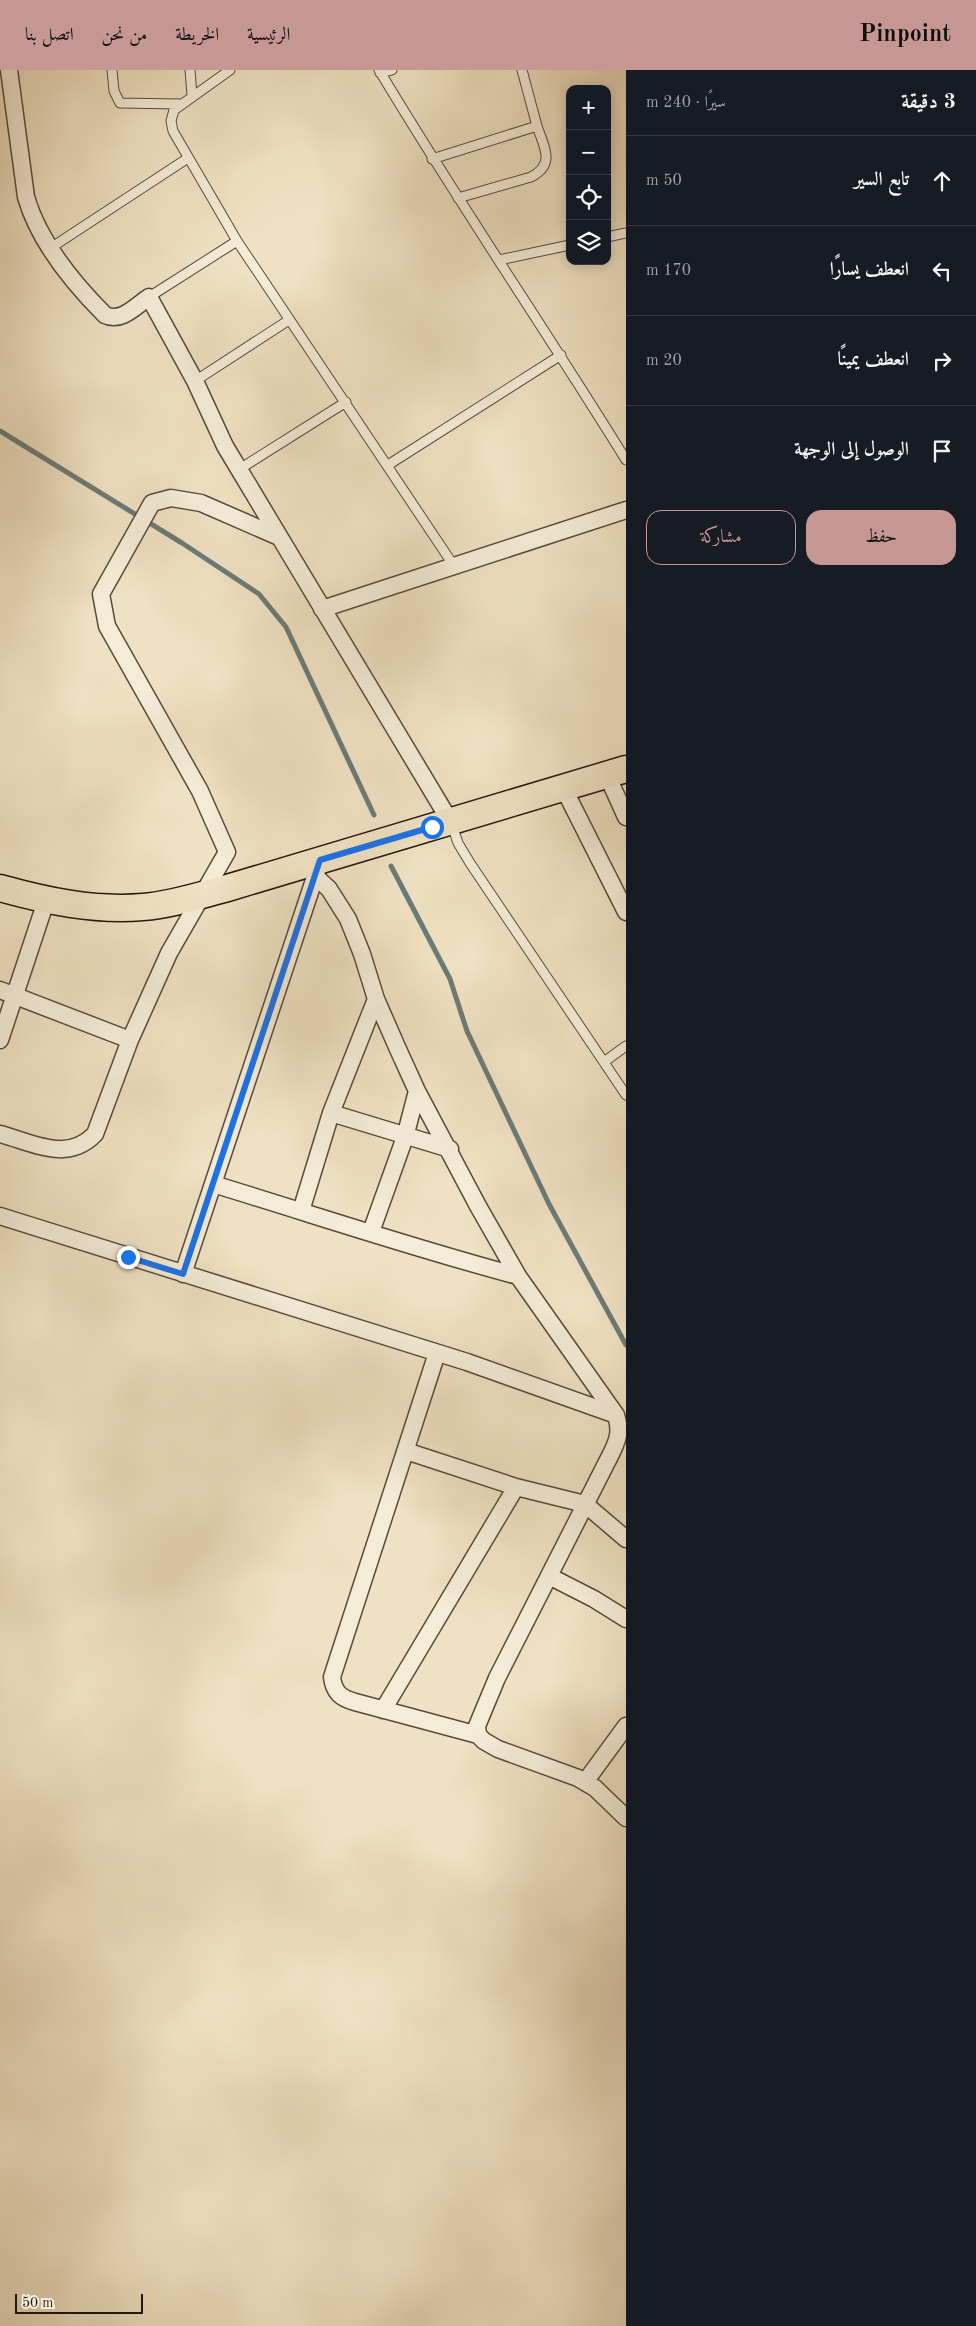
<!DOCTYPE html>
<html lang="ar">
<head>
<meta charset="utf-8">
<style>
	:root { --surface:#171b24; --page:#20242c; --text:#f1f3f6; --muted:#9ea1a6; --line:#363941; --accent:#c59692 }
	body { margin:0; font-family:"Old Standard TT",Amiri,serif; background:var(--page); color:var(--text); direction:rtl }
	.controls { position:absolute; right:15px; top:15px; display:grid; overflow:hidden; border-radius:10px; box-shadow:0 2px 12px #0003 }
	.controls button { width:45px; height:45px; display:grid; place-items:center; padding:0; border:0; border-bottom:1px solid var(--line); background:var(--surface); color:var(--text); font:25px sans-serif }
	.scale { position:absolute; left:15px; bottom:12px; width:128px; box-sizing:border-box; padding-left:5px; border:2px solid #24190f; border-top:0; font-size:14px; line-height:18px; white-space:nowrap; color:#24190f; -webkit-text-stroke:4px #f5ecd8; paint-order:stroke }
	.stop { position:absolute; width:15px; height:15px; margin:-11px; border:4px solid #1a73e8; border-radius:50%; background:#fff }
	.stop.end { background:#1a73e8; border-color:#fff; box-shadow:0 1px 5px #0008 }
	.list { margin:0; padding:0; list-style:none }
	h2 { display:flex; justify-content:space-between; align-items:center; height:65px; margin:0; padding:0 20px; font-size:21px }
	h2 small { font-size:16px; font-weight:400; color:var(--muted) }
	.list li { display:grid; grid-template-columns:32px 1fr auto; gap:15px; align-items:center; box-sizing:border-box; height:90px; padding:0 20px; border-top:1px solid var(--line) }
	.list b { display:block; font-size:19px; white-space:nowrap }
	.list em { font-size:16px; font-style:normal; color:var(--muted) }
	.actions { display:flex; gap:10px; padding:15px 20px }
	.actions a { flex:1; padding:11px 0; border:1px solid var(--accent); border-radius:15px; text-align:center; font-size:18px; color:var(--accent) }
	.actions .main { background:var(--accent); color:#111 }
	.icon { flex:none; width:28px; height:28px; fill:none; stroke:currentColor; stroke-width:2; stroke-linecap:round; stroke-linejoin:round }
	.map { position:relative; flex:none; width:626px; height:2256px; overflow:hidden; direction:ltr }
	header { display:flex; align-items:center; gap:30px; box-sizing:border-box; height:70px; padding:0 25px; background:var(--accent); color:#111 }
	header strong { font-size:24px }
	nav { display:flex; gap:28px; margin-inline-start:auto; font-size:18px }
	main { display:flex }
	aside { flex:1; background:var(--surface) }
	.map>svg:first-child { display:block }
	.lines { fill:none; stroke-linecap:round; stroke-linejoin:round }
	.stream { stroke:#6c7b76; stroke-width:5 }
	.service-casing { stroke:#574b3c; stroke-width:11 }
	.minor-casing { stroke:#574b3c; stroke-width:19 }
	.primary-casing { stroke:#24190f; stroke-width:29 }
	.service { stroke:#f5ecd8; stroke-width:9 }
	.minor { stroke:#f5ecd8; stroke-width:16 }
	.primary { stroke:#efe1c3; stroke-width:26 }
	.route { stroke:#1a73e8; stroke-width:6 }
</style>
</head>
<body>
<header>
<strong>Pinpoint</strong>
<nav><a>الرئيسية</a><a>الخريطة</a><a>من نحن</a><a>اتصل بنا</a></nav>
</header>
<main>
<aside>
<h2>3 دقيقة<small>سيرًا · 240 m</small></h2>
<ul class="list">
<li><svg class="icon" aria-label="ahead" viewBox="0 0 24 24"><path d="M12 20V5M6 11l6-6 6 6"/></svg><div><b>تابع السير</b></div><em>50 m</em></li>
<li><svg class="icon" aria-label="left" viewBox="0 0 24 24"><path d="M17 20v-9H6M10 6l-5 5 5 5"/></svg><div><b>انعطف يسارًا</b></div><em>170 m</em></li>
<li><svg class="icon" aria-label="right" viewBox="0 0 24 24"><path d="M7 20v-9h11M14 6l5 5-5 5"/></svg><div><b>انعطف يمينًا</b></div><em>20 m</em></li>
<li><svg class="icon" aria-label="arrive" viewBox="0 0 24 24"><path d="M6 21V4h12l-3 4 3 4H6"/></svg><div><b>الوصول إلى الوجهة</b></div></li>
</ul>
<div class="actions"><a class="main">حفظ</a><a>مشاركة</a></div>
</aside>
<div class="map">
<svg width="626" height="2256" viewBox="0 0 626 2256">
	<rect width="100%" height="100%" fill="#efe1c3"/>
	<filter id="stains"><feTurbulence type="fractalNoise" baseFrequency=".004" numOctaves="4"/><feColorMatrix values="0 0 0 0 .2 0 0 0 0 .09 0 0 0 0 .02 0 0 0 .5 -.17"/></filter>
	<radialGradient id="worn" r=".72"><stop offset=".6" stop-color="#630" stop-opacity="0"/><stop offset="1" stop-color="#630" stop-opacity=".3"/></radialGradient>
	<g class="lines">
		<path class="stream" d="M0,361L182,473L259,524L286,557L374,745
			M391,796L450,909L467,961L549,1134L626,1275"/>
		<g class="service-casing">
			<path id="service" d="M112,0L114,21L120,33L180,34
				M190,0L192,25
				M230,0L174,40L171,51L173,61L237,171L454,496
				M379,0C458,132 545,259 626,390
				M380,3L392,0
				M432,89L537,56L522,0
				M458,128L531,107C556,94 544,77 537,56
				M607,167L626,163
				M49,179L188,88
				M499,190L570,175
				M149,227L237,171
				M195,311L289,250
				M388,395L561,285
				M238,400L346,332
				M451,752L458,773L470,793L626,1025
				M604,992L626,976"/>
		</g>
		<g class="minor-casing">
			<path id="minor" d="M9,0L26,127C39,172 72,212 105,245C121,253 136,236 149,227L195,311L225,376L450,751
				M322,539L626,440
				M607,705L626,747
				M563,717L626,842
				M316,807L329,819L348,849L362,884L376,929L397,977L417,1021L478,1136L518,1206L616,1345C621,1361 618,1370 611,1384L497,1608L477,1656L478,1665L484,1671L498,1679L578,1708L595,1718L626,1748
				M0,920L130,970
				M0,970L46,831
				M331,1043L376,929
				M0,1064C34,1073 67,1093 95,1064L130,970L169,883L227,782L200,721L107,556L101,524L152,433L171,428L201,433L279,467
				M213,1114C315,1145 416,1179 518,1206
				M301,1141L331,1043L450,1079
				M0,1146L467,1292L616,1345
				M371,1162L405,1067L417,1021
				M183,1204L318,798
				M437,1283L332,1607C334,1623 341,1628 355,1632L478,1665
				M406,1381L516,1417L585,1434L626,1469
				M549,1506L594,1529L626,1549
				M383,1640L516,1417
				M585,1712L626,1656"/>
		</g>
		<g class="primary-casing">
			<path id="primary" d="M0,818C47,831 93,841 143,837C170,835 198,826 224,819L626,699"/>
		</g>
		<use href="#service" class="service"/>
		<use href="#minor" class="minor"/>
		<use href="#primary" class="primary"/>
	</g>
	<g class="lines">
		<path class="route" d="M128,1187L183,1204L320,790L432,757"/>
	</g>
	<rect width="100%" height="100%" filter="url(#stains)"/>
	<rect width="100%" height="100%" fill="url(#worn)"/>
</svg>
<div class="controls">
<button>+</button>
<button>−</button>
<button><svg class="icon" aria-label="locate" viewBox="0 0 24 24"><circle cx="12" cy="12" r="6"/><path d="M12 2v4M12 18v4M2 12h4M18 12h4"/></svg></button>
<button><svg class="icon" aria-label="layers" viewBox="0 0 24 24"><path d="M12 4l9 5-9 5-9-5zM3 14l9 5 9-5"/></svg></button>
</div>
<div class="scale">50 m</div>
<div class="stop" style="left:432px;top:757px"></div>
<div class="stop end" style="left:128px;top:1187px"></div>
</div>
</main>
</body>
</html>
